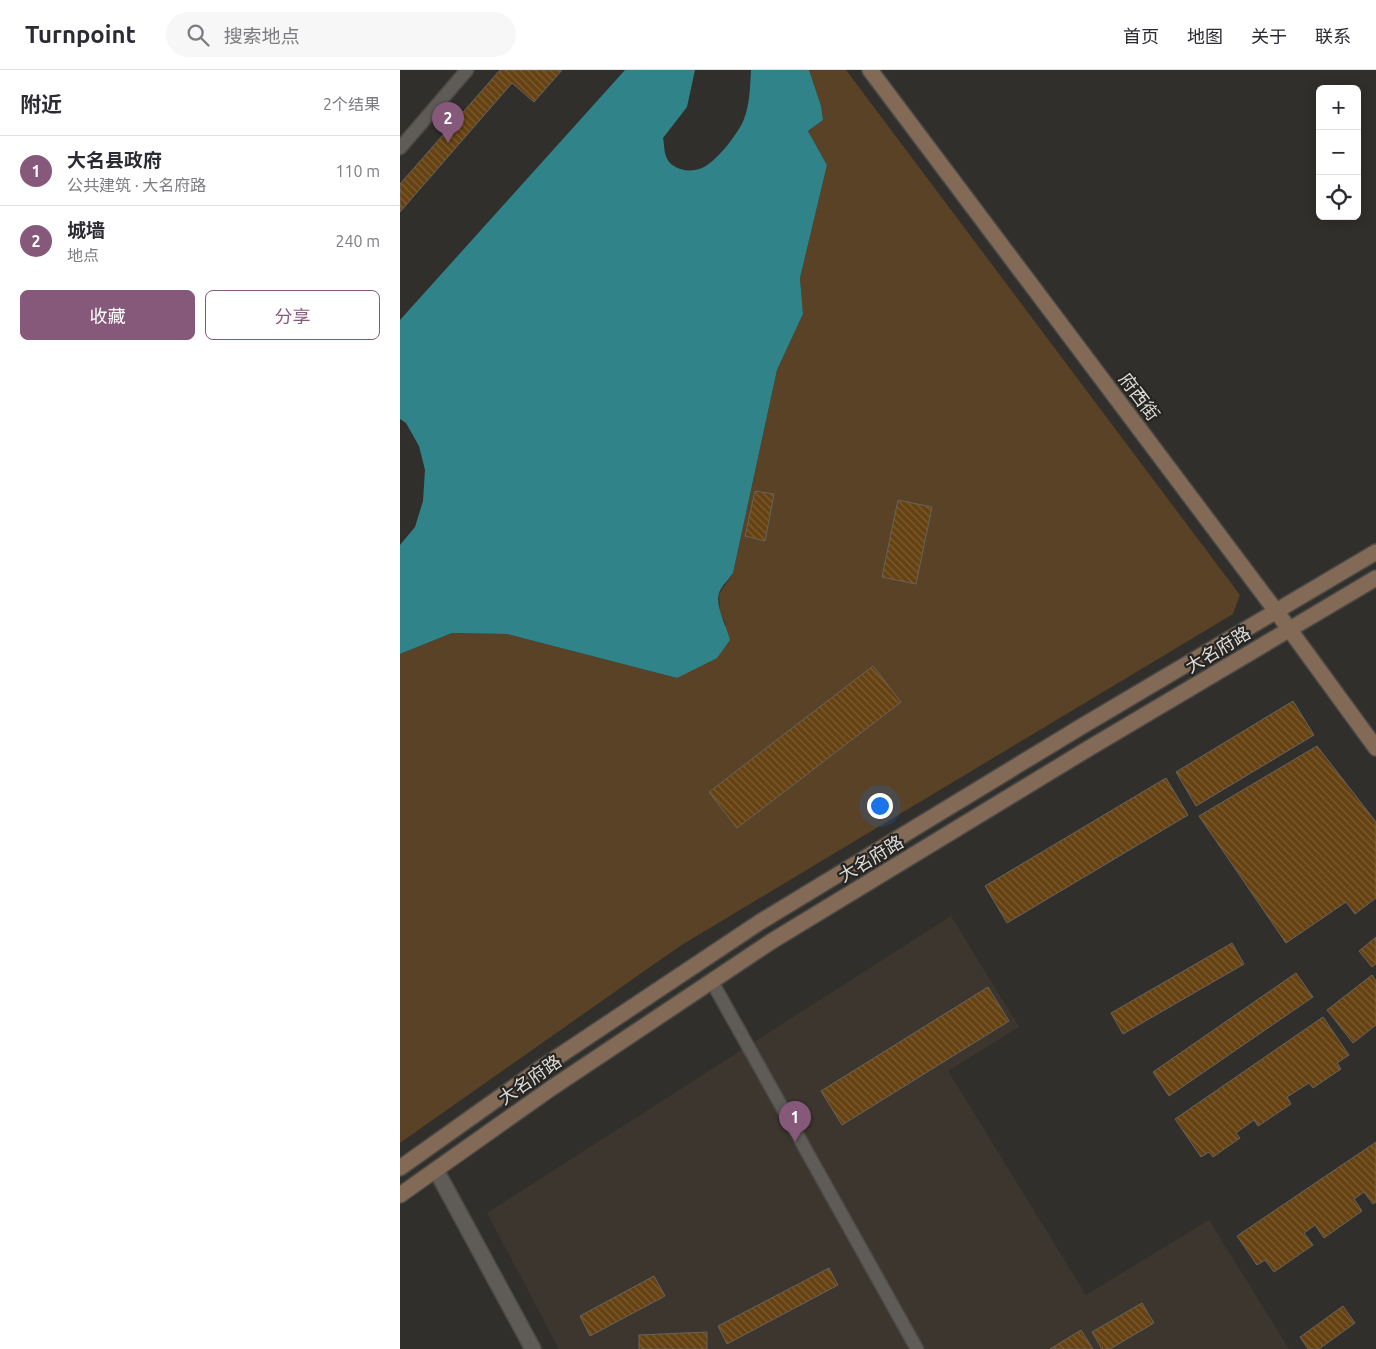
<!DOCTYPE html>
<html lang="zh">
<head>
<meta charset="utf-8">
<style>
	:root { --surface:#fff; --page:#f7f7f7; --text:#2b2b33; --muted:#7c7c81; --line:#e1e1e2; --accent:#86597b }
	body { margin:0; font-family:Ubuntu,"Noto Sans SC",sans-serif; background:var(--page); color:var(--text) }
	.controls { position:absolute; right:15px; top:15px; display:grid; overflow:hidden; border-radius:8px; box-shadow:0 2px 12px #0003 }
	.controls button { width:45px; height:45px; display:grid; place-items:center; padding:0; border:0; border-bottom:1px solid var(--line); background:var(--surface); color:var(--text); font:25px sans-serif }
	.you { position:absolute; left:479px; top:735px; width:18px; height:18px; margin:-12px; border:4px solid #fff; border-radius:50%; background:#1a73e8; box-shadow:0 0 0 8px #1a73e833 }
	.badge { display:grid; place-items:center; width:32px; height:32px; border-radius:50%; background:var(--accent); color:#fff; font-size:16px; font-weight:700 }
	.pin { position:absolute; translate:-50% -41px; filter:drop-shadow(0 1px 2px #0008) }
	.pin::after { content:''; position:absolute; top:26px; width:18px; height:15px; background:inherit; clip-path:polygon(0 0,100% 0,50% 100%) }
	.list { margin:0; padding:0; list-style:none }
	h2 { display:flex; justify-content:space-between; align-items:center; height:65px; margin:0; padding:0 20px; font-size:21px }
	h2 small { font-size:16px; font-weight:400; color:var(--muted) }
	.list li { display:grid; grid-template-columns:32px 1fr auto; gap:15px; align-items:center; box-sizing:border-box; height:70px; padding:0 20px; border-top:1px solid var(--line) }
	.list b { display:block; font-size:19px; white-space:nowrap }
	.list p { margin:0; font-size:16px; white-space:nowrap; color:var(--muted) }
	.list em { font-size:16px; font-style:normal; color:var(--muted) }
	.actions { display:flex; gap:10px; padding:15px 20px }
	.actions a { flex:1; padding:11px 0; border:1px solid var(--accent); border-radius:8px; text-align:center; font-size:18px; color:var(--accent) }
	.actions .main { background:var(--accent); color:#fff }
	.icon { flex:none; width:28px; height:28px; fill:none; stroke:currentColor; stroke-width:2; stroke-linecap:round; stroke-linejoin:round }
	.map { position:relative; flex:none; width:976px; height:1279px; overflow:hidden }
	header { display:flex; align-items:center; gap:30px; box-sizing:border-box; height:70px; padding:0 25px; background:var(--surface); border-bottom:1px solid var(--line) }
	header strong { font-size:24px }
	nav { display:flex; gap:28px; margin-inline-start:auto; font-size:18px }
	.search { width:350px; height:45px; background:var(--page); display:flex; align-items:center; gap:12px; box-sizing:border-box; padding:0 18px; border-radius:28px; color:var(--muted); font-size:19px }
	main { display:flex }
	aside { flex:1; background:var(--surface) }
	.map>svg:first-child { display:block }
	.built { fill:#3d362e }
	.green { fill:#594226 }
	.water { fill:#308388 }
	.building { fill:url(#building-back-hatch); stroke:#66635f }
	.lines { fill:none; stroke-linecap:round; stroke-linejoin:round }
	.lane-casing { stroke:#4c4a47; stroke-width:15 }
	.street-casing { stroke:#4c4a47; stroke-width:18 }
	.secondary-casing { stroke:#4c4a47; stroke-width:18 }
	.lane { stroke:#5f5c58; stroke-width:12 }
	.street { stroke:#5f5c58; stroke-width:15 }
	.secondary { stroke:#836a56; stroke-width:15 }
	.labels { text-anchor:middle; stroke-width:4.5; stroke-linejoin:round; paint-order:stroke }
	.street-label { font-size:18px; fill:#dddcd9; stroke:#272522 }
</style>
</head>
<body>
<header>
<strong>Turnpoint</strong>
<div class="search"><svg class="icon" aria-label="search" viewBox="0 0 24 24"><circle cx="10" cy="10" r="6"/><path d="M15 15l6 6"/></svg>搜索地点</div>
<nav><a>首页</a><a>地图</a><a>关于</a><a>联系</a></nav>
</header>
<main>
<aside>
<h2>附近<small>2个结果</small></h2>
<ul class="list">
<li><span class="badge">1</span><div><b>大名县政府</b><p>公共建筑 · 大名府路</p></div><em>110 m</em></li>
<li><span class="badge">2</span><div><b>城墙</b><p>地点</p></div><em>240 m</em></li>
</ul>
<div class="actions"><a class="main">收藏</a><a>分享</a></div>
</aside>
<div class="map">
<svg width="976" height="1279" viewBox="0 0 976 1279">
	<defs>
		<pattern id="building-back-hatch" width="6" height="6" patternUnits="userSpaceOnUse" patternTransform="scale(1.25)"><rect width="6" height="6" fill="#664212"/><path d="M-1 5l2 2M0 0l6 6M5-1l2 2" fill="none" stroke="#7b5d34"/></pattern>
	</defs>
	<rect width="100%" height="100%" fill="#312f2b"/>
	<path class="built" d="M551,846L619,957L548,1001L686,1225L809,1150L889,1279H159L87,1143Z"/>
	<path class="green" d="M409,0H446L840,525L833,544L280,876L0,1073V584L52,563L107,564L277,608L326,555L320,542L319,524L333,503L377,300L403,244L400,208L427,95L408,61L423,50L421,36Z"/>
	<path class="water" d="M225,0H295L287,37L263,68C264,73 264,78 265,83C268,99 288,104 302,98C315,93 339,63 344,49C350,34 350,16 351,0H409L421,36L423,50L408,61L427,95L400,208L403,244L377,300L333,503C329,509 321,517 319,523C315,536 327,557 330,570L317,588L277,608L107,564L52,563L0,584V475L15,457L23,431L25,400L19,376L6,353L0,349V250Z"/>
	<path class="building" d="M100,0H162L134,32L112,13L0,142V114Z
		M355,421L374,424L365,471L345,466Z
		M498,430L532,437L516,514L482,507Z
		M473,596L501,632L337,758L309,722Z
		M893,631L914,665L796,736L776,702Z
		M917,676L976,752V828L955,844L946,832L886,873L799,746Z
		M766,708L788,745L607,853L585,816Z
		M976,867V894L972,897L959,881Z
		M832,873L844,894L723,964L711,943Z
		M896,903L913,927L769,1026L753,1002Z
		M972,905L976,911V955L953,973L927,940Z
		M588,917L609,951L442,1055L421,1021Z
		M923,947L949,985L937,993L941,999L913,1018L909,1013L887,1027L891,1034L858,1056L854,1050L836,1063L840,1068L813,1087L809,1082L801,1087L775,1049Z
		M976,1072V1132L973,1134L964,1122L954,1129L962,1141L924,1168L915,1155L904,1163L913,1175L874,1202L865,1190L857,1195L837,1166Z
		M429,1198L438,1215L327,1274L318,1256Z
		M254,1206L265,1226L190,1266L180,1246Z
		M742,1233L754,1253L710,1279H702L692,1262Z
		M943,1236L955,1253L919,1279H908L900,1267Z
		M681,1260L693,1279H650Z
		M307,1262V1279H239V1265Z"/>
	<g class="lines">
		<g class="lane-casing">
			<path id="lane" d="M0,78L67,0
				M311,910L517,1279"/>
		</g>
		<g class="street-casing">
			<path id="street" d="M36,1100L133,1279"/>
		</g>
		<g class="secondary-casing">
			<path id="secondary" d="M470,0L876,541L976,678
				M0,1098L138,1000L360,852L679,658L976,482
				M0,1125L150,1019L372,871L691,677L976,508"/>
		</g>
		<use href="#lane" class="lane"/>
		<use href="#street" class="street"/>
		<use href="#secondary" class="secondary"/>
	</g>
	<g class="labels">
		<g class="street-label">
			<text transform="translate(739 327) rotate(53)" y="6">府西街</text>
			<text transform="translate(818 580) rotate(-31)" y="6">大名府路</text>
			<text transform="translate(471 789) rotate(-31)" y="6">大名府路</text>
			<text transform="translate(130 1010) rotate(-35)" y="6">大名府路</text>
		</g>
	</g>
</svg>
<div class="controls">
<button>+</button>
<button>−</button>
<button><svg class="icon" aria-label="locate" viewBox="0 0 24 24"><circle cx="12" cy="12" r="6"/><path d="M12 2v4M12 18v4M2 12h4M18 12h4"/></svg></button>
</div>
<div class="you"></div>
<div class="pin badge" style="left:395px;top:1072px">1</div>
<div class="pin badge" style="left:48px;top:73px">2</div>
</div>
</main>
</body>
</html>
